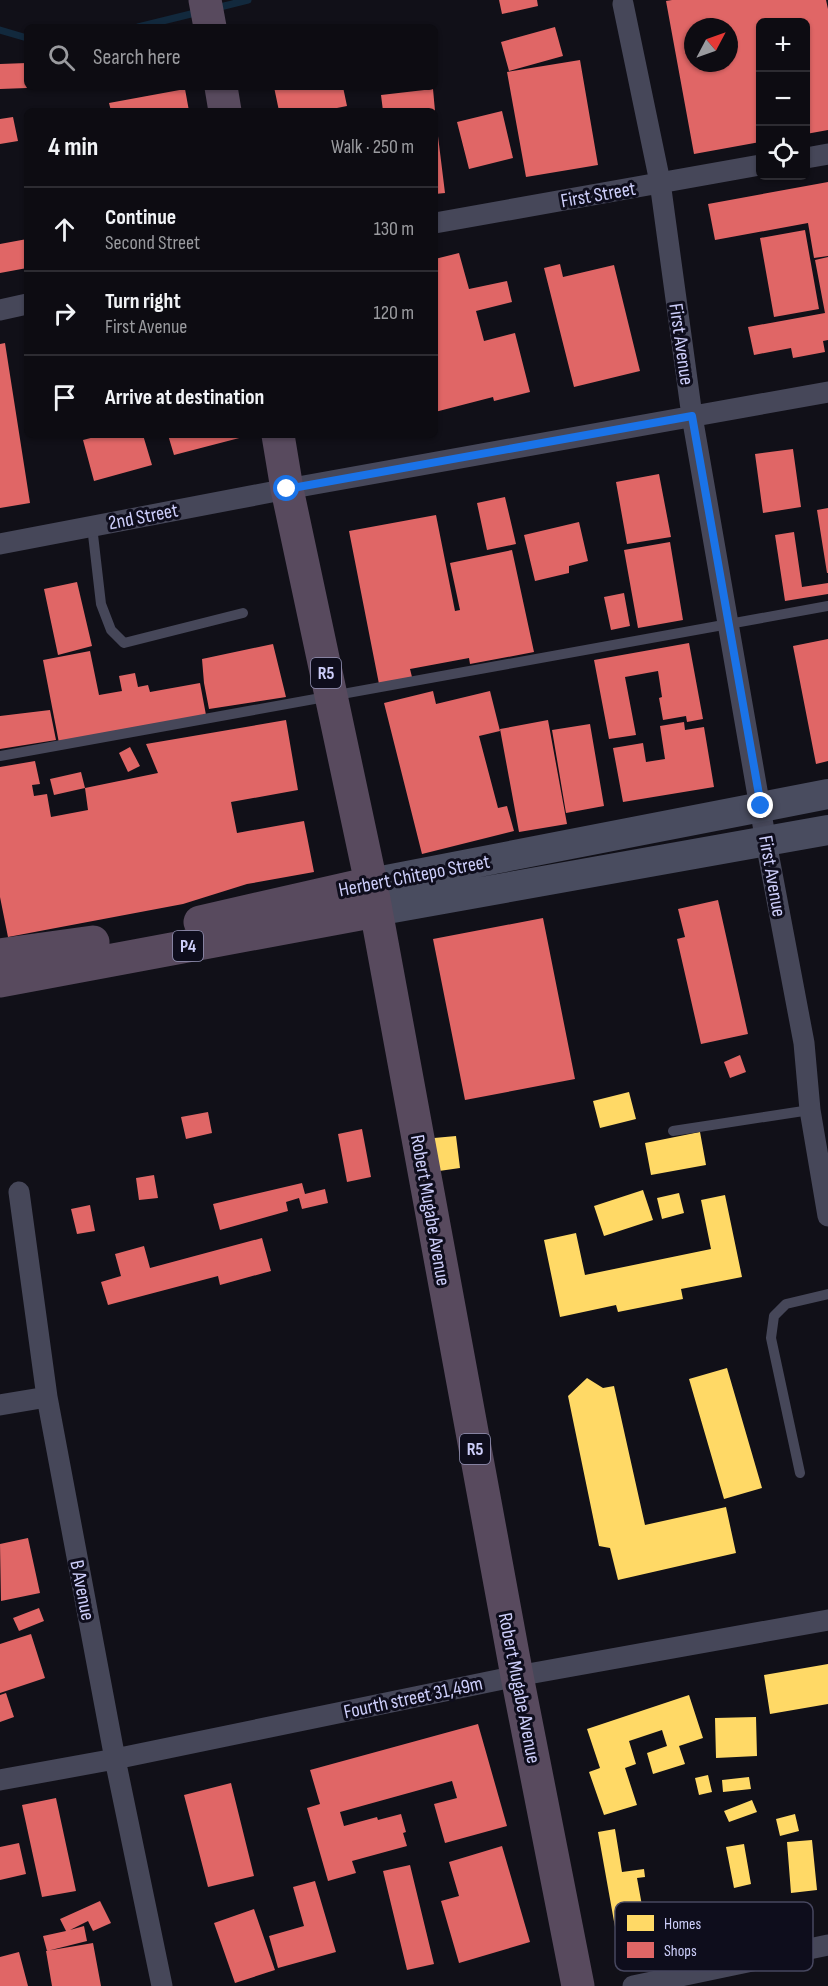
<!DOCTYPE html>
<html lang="en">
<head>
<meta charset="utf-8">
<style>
	:root { --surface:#0d0c12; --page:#1b1a20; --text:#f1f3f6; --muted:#9a9b9f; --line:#2d2c32 }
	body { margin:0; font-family:"Sofia Sans Condensed",sans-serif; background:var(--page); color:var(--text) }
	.controls { position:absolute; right:18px; top:18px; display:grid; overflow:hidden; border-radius:9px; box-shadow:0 2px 4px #0004 }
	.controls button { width:54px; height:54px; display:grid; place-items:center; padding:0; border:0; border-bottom:2px solid var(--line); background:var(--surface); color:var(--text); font:30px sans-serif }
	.compass { position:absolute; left:684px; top:18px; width:54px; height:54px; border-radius:50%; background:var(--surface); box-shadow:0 2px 4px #0004; rotate:49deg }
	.stop { position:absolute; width:18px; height:18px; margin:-14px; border:4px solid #1a73e8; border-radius:50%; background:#fff }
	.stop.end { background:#1a73e8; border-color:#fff; box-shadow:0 2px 6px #0008 }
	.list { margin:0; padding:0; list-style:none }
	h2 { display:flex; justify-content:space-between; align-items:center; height:78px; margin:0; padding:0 24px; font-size:26px }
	h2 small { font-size:20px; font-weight:400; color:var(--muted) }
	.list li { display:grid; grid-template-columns:39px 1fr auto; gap:18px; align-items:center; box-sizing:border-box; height:84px; padding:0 24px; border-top:2px solid var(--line) }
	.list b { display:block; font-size:22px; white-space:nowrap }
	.list p { margin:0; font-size:20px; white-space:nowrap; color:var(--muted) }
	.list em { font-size:20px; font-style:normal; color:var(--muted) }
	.icon { flex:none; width:33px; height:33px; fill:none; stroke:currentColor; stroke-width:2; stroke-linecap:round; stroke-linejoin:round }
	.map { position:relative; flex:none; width:828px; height:1986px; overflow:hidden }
	.search { position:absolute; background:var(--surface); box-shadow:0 2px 4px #0004; left:24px; top:24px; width:414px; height:66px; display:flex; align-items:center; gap:15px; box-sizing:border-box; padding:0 21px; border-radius:9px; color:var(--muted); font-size:22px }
	.panel { position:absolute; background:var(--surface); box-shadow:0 2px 4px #0004; left:24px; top:108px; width:414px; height:330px; border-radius:9px }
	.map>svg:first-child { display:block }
	.homes { fill:#ffd966 }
	.shops { fill:#e06666; fill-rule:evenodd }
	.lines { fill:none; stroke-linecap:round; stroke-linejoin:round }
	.stream { stroke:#12293d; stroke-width:7 }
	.lane { stroke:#464759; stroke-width:10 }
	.street { stroke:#464759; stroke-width:21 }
	.secondary { stroke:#494c5f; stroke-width:30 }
	.highway { stroke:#584a5e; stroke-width:33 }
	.route { stroke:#1a73e8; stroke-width:8 }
	.labels { text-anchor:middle; stroke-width:6; stroke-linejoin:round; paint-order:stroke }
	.shield { fill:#0e0d1c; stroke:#9494b7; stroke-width:1.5 }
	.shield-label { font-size:18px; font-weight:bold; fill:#cdcefa }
	.street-label { font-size:20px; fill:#cdcefa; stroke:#0e0d1c }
	.key { fill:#0e0d1c; stroke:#47475f; stroke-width:1.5 }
	.key-label { font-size:16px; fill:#cdcefa }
</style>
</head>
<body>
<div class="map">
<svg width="828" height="1986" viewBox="0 0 828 1986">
	<rect width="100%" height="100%" fill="#111018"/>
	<path class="homes" d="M629,1092L636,1119L600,1128L593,1101Z
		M700,1132L706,1165L651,1175L645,1143Z
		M456,1136L460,1168L439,1171L434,1138Z
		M643,1190L653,1220L604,1236L594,1206Z
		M679,1193L684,1213L662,1219L657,1198Z
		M725,1195L742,1277L681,1289L683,1299L618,1312L616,1305L560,1317L544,1240L576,1233L585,1275L711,1249L701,1200Z
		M727,1368L762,1488L724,1499L689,1379Z
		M587,1378L603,1388L614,1386L645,1525L726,1507L736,1553L618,1580L610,1548L599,1546L568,1396Z
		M828,1664V1704L770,1714L764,1675Z
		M689,1695L703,1738L679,1746L685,1764L653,1774L647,1753L667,1746L662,1730L629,1741L636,1764L625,1768L637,1805L604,1815L589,1772L600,1768L587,1729Z
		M756,1717L757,1756L716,1758L715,1718Z
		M708,1775L712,1792L699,1795L695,1778Z
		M749,1777L751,1789L723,1792L722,1780Z
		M752,1800L757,1812L729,1822L724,1811Z
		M795,1814L799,1831L780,1836L776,1819Z
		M615,1829L622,1872L644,1869L645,1877L637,1878L645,1922L615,1927L598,1832Z
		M812,1840L817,1890L791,1893L787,1842Z
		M744,1844L751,1884L734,1888L726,1847Z"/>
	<path class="shops" d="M499,0H537L538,6L502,14Z
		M672,0H826L828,9V130L806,134V22H760V142L694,154L666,1ZM693,27H729V63H693Z
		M555,27L563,56L509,71L501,42Z
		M580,60L598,165L526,177L507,72Z
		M27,63V88L0,89V64Z
		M274,87H343L347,106L322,111H279Z
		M185,89L189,111H111L109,103Z
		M433,89L435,111H383L381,95Z
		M502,111L513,158L469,169L457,122Z
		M13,117L18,141L0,144V119Z
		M436,120L445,193L435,194V121Z
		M828,182V256L814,258L808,223L715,240L708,204Z
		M805,230L819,309L774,317L760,238Z
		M27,239V268L0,273V244Z
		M459,253L469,289L507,281L512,302L476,311L484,341L515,333L530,392L494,401L493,397L435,412V259Z
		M828,257V340L823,341L825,352L793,358L791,348L754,355L748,327L825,313L815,260Z
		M560,264L563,277L614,265L640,371L574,387L544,268Z
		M5,343L30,503L0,508V344Z
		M102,435H143L152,465L94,481L83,440Z
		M168,435H247V436L174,455Z
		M793,449L801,507L763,513L755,454Z
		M659,474L671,537L627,544L616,482Z
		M505,497L516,544L487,550L477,503Z
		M828,508V573H827L817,510Z
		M436,515L455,611L460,610L450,563L512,550L534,652L470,664L469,658L410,669L412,677L379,684L349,531Z
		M579,522L588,561L569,566V573L535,581L524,535Z
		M794,532L802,587L828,583V594L785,601L775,535Z
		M670,542L683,620L638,628L624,550Z
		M77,582L92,646L58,655L44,589Z
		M624,593L630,626L611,630L604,597Z
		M828,639V761L816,764L793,646Z
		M689,643L703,719L687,722L686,716L663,720L659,698L662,697L658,671L625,677L636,735L609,739L594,660Z
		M273,644L286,697L209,709L204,683L202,659Z
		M90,651L99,695L122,691L119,676L135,673L138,687L148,685L150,692L200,683L206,715L59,743L43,660Z
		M433,691L436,704L490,691L500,731L479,736L498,808L507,806L514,831L422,854L384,703Z
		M50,710L56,740L0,749V716Z
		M286,720L298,790L231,802L237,833L304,821L314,872L247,884L183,904L8,937L0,897V767L35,761L40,784L32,785L34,796L47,794L51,817L88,810L85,788L54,795L50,779L81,772L85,788L158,773L146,744Z
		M548,720L567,824L519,832L500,729Z
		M684,722L685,730L704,727L714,787L623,802L613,748L643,743L646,762L665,759L660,726Z
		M590,724L604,806L566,813L552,730Z
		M130,747L140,766L128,772L119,753Z
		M718,900L748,1034L701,1044L677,939L685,937L678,909Z
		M543,918L575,1079L465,1100L433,939Z
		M740,1055L746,1072L730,1078L724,1062Z
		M208,1112L212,1133L186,1139L181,1117Z
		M362,1129L371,1177L347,1182L338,1134Z
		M154,1175L158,1198L139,1200L136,1178Z
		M302,1183L305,1194L325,1189L328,1203L302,1209L299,1198L286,1202L288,1211L220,1230L213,1204Z
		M90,1205L95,1231L77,1234L71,1209Z
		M262,1238L271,1271L220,1285L218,1276L108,1305L101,1282L121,1276L115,1254L144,1246L150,1268Z
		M28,1538L40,1593L1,1601L0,1544Z
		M39,1608L44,1621L19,1631L13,1618Z
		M31,1634L45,1678L0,1693V1644Z
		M6,1693L14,1717L0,1722V1695Z
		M478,1724L507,1826L445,1843L434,1804L457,1798L452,1781L340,1812L344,1826L377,1817L378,1820L401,1814L406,1832L403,1833L407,1846L352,1861L356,1873L328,1881L307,1808L320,1804L310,1770Z
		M231,1783L254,1876L208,1887L184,1795Z
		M56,1798L76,1891L42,1897L22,1805Z
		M19,1843L26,1874L0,1880V1847Z
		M502,1846L530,1942L459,1963L441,1901L459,1896L449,1862Z
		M410,1865L434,1964L407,1970L383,1871Z
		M315,1881L336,1952L278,1968L269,1936L304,1926L293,1887Z
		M100,1901L111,1923L93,1931L88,1921L70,1930L84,1926L87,1941L47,1951L43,1936L66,1931L60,1919Z
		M254,1909L275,1970L235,1983L214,1923Z
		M93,1943L101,1986H52L46,1951Z
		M19,1952L28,1986H0V1957Z"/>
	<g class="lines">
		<path class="stream" d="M216,8L248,0
			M138,27L199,12
			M0,30L27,38"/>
		<path class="lane" d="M92,526L101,604L111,630L124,643L243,613
			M0,756L828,606
			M673,1131L810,1110
			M800,1473L771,1338L774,1316L786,1304L828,1294"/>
		<path class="street" d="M623,4L660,182L692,416L766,842L804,1043L810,1110L828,1216
			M806,158L828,154
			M435,223L760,165
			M0,310L27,304
			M0,544L287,489L828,392
			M19,1192L47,1397L115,1759L162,1986
			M0,1405L47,1397
			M0,1780L115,1759L517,1676L828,1620
			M633,1986L828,1945"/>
		<path class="secondary" d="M371,883L828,794
			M376,911L828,830"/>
		<path class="highway" d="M205,0L210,27
			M221,87L225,111
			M278,435L287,489L371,883L517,1676L578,1986
			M200,922L371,883
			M0,955L93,942
			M0,981L376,911"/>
	</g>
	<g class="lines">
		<path class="route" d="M287,489L692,416L761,806"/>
	</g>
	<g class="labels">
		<g class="shield">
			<rect x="311" y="658" width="30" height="30" rx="4.5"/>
			<rect x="173" y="931" width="30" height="30" rx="4.5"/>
			<rect x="460" y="1434" width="30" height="30" rx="4.5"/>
		</g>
		<g class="shield-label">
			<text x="326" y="679">R5</text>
			<text x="188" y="952">P4</text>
			<text x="475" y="1455">R5</text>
		</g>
		<g class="street-label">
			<text transform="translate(598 194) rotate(-10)" y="7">First Street</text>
			<text transform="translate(682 344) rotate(82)" y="7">First Avenue</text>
			<text transform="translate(143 516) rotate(-11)" y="7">2nd Street</text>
			<text transform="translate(414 875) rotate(-11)" y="7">Herbert Chitepo Street</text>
			<text transform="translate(773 876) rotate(80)" y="7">First Avenue</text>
			<text transform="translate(431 1210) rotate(80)" y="7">Robert Mugabe Avenue</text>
			<text transform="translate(83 1590) rotate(79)" y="7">B Avenue</text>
			<text transform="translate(520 1688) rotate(79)" y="7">Robert Mugabe Avenue</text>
			<text transform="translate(413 1697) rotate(-12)" y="7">Fourth street 31,49m</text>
		</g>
	</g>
	<rect x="615" y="1902" width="198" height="69" rx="9" class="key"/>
	<rect x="627" y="1915" width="27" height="16" fill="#ffd966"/>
	<rect x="627" y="1942" width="27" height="16" fill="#e06666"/>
	<g class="key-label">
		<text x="664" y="1929">Homes</text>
		<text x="664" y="1956">Shops</text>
	</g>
</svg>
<div class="controls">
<button>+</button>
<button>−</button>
<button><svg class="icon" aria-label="locate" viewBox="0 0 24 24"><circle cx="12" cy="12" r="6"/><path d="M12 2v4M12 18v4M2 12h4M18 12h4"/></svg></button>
</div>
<svg class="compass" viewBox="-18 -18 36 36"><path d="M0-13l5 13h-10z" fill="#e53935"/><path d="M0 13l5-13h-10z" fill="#9a9b9f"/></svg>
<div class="stop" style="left:287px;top:489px"></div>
<div class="stop end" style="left:761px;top:806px"></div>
<div class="search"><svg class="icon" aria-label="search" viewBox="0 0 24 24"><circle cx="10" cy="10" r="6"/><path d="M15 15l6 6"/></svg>Search here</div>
<section class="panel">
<h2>4 min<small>Walk · 250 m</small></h2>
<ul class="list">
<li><svg class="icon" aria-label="ahead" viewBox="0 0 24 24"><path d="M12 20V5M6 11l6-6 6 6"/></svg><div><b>Continue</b><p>Second Street</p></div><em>130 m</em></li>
<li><svg class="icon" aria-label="right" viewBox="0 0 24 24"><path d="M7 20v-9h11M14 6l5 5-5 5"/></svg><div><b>Turn right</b><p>First Avenue</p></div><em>120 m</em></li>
<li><svg class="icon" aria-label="arrive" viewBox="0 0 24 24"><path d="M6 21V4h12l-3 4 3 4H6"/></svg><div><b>Arrive at destination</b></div></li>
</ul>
</section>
</div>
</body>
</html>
